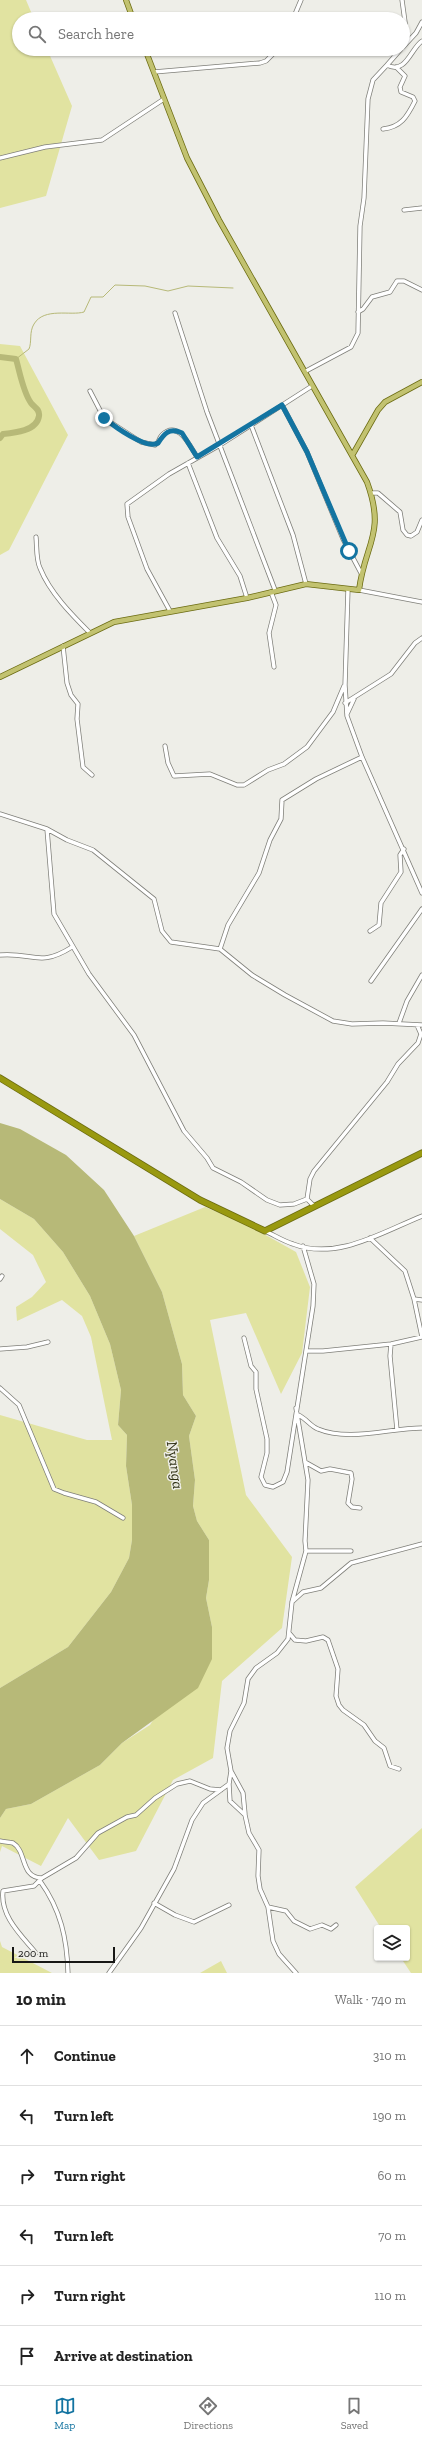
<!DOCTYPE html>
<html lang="en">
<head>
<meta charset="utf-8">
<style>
	:root { --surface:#fff; --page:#f2f2f2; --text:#222; --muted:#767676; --line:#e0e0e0; --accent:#1374a1 }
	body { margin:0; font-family:"Zilla Slab",serif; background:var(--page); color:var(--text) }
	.controls { position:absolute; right:12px; bottom:12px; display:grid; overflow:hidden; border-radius:4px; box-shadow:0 1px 3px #0004 }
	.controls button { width:36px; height:36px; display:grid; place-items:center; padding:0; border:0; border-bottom:1px solid var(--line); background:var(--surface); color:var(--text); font:20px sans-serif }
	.scale { position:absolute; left:12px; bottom:10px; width:103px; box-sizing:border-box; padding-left:4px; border:2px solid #171715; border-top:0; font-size:11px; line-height:14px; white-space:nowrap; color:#171715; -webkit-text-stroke:3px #eeeee8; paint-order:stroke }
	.stop { position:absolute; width:12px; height:12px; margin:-9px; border:3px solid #1374a1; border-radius:50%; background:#fff }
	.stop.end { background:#1374a1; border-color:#fff; box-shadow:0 1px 4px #0008 }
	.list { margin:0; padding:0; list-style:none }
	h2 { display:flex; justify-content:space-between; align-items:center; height:52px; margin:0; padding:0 16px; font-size:17px }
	h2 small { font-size:13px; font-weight:400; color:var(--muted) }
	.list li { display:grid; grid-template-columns:26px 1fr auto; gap:12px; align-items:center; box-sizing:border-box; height:60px; padding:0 16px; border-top:1px solid var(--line) }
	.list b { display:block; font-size:15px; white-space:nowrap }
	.list em { font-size:13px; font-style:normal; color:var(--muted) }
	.icon { flex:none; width:22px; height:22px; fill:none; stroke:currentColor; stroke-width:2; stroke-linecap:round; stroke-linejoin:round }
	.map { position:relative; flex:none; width:422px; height:1973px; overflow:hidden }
	.search { position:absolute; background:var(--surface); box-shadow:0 1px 3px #0004; left:12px; right:12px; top:12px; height:44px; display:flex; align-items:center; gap:10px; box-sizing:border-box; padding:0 14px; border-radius:22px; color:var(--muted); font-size:15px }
	.sheet { height:412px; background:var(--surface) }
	nav { display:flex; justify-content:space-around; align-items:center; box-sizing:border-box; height:56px; border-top:1px solid var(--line); background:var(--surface); font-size:11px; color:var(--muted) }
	nav a { display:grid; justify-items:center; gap:2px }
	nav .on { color:var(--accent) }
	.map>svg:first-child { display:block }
	.green { fill:#e1e3a1 }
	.water { fill:#b7b978 }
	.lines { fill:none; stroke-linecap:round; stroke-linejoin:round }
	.stream { stroke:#b7b978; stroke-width:1 }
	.river { stroke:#b7b978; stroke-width:6 }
	.minor-casing { stroke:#7f7f79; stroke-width:5 }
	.major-casing { stroke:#6c6c12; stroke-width:6 }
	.highway-casing { stroke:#6c6c12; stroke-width:7 }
	.minor { stroke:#fff; stroke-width:3.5 }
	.major { stroke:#c2c270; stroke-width:4.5 }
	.highway { stroke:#999910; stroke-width:5.5 }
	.route { stroke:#1374a1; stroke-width:5 }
	.labels { text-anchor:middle; stroke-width:3; stroke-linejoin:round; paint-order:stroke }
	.water-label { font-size:15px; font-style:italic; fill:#2f3013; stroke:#eeeee8 }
</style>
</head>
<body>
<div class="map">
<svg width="422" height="1973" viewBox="0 0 422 1973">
	<rect width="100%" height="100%" fill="#eeeee8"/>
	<path class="green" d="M0,0H26L34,19H19V49H47L72,106L46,196L0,208Z
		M0,344L20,346L68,435L9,550L0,555Z
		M0,1199L34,1219L63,1252L90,1296L110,1344L121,1390L118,1425L127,1435L126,1466L132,1505V1540L129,1558L111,1592L68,1647L0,1688V1415L87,1440H112L91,1337L82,1316L62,1300L17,1321L16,1307L32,1297L46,1282L33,1255L0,1229Z
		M205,1207L244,1223L296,1252L310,1287L302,1353L281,1394L246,1313L210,1320L246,1495L292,1557L282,1628L222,1681L213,1758L173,1780L136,1851L99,1860L68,1818L41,1866L2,1846L0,1852V1818L6,1809L31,1804L100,1765L122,1743L150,1725L212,1627L206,1598L209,1580V1540L197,1521L193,1506L195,1480L189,1436L196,1416L183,1395L182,1364L162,1292L134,1236Z
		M422,1828V1973H411L401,1958H407V1928H381L355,1887Z
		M0,1941L2,1947L52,1973H0Z
		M221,1961L227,1973H200Z"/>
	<path class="water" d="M0,1123L20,1129L66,1155L104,1190L134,1236L162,1292L182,1364L183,1395L196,1416L189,1436L195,1480L193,1506L197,1521L209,1540V1580L206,1598L212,1627V1659L198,1688L122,1743L100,1765L31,1804L6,1809L0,1818V1688L68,1647L111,1592L129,1558L132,1540V1505L126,1466L127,1435L118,1425L121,1390L110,1344L90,1296L63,1252L34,1219L0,1199Z"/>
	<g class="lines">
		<path class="stream" d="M16,359L29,349C32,342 29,332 34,324C44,307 71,316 84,312L91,297H103L115,285L145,286L168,291L188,286L233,288"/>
		<path class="river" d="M0,357L16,359C20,373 23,392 31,403C34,407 40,409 39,416C37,431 14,433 3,434L0,438"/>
		<g class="minor-casing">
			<path id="minor" d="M402,0L406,29L403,34
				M293,19L301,0
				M403,47L416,33L422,22
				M322,49H339
				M383,49L392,53
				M387,65L401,49
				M154,72L260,63L266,61L278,49
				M383,129C401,127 407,117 415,101L413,97L401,92L400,87L405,76L396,67
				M0,158L45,147L102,140L164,99
				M404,210L422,208
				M358,312L363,309L372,297L390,292L397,281H404L422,290
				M175,313L207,412L275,590
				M306,371L351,347L358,333L360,226L364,198L368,99L373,80L387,65C406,75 411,48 422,41
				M90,391L104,418L141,442L155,445C160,442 158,439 162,435C178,419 190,446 197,457
				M282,405L307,452L343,539L361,573
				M251,425L293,535L306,584
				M188,463L217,538L240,576L247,598
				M371,493H378L400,512L403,530L407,535L411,536L417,532L422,520
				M36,537C37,547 36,560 40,568C50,593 72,615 90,633
				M348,589L345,685L347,716L362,757L422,893
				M359,590L422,602
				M271,592L276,605L269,633L274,667
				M170,611L147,569L128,517L127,504L169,474L220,445L312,386
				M63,646L67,683L71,695L78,704L77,719L83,767L92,775
				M345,703L391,674L415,643L422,638
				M347,714L354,699
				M165,746L168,763L174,776L210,774L237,785H244L268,770L284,764L307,747L333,712L344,686
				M0,814L47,829L67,840L93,850L154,899L162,931L171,942L220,949L252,975L285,995L333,1021L352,1024L383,1023L422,1025
				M47,829L54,914L89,974L134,1035L184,1131L207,1158L213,1168L241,1182L267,1200L280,1205L294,1204L307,1199
				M370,931L379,925L381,903L401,872L400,855L404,849
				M220,949L228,925L259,873L270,840L281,819L282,800L316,779L362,757
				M0,955C33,952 39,968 72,947
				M371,981L422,909
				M399,1023L407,1001L422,975
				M314,1206L307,1199L310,1179L314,1171L387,1082L398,1064L418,1043L421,1034L417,1025
				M265,1231C274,1235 283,1241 293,1244C337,1261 382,1232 422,1216
				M370,1238L405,1271L414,1299L422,1300
				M0,1279L2,1276
				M414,1299L422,1337
				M244,1338L251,1366L256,1372V1389L267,1439V1453L261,1477L265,1485L273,1487L283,1482L287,1472L313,1306L314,1284L303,1246
				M391,1344L390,1356L397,1430
				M0,1349L27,1347L48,1342
				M306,1351H323L391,1344L422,1337
				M0,1388L19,1405L54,1489L64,1493L96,1502L123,1518
				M298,1415C306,1418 310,1426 318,1429C349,1442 390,1428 422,1428
				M305,1462L321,1471L330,1469L351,1473L352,1479L348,1503L352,1507L360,1508
				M306,1551H351
				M292,1602L303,1592L321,1588L351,1563L422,1544
				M289,1633L295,1640L306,1641L323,1637L328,1640L338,1669L336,1696L339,1705L343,1710L364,1725L375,1741L384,1748L390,1766L399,1769
				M231,1771L243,1793L245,1814
				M229,1784L230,1801L245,1815L249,1833L259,1850L258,1876L260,1889L268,1907L273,1941L279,1954L296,1973
				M0,1841C4,1842 9,1842 13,1843C27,1851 20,1878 42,1878
				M40,1881C61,1910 67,1939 68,1973
				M154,1903L175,1915L194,1922L229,1905
				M268,1907L286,1911L294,1921L310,1929L322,1925L331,1929L336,1925
				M36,1953C21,1935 0,1916 3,1891L34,1886L42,1878L76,1858L98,1833L127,1817L136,1815L155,1798L177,1784L190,1781L210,1789L221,1790
				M109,1973L141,1928L174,1869L192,1820L203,1803L229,1784L231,1771L227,1748L230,1731L244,1703L248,1679L256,1668L277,1653L288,1639L292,1602L306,1551L305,1541L308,1480L296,1408"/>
		</g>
		<g class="major-casing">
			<path id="major" d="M126,0L133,19
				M353,454L378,410L385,402L422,382
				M0,677L114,622L247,598L306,584L359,590C365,543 386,534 367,482L219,220L187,158L145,49"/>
		</g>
		<g class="highway-casing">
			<path id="highway" d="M0,1078L200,1200L265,1231L422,1153"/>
		</g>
		<use href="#minor" class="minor"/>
		<use href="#major" class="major"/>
		<use href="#highway" class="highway"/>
	</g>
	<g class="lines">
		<path class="route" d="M104,418C114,426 146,450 158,443C164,434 169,427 182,433L197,457L282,405L307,452L349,551"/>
	</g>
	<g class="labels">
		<g class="water-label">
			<text transform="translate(175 1465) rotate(82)" y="5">Nyanga</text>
		</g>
	</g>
</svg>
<div class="controls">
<button><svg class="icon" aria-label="layers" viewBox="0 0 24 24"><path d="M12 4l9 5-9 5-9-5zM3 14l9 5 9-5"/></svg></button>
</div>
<div class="scale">200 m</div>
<div class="stop" style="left:349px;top:551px"></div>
<div class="stop end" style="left:104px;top:418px"></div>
<div class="search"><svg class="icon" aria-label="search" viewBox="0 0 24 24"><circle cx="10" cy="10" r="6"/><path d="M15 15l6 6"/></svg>Search here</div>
</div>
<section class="sheet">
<h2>10 min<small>Walk · 740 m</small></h2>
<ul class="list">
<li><svg class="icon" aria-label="ahead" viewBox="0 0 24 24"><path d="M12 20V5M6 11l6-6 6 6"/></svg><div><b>Continue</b></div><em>310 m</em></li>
<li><svg class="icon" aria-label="left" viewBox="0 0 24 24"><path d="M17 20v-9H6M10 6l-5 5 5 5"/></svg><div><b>Turn left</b></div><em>190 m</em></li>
<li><svg class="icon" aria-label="right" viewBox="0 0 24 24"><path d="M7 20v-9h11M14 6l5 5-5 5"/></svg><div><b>Turn right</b></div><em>60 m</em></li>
<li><svg class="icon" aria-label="left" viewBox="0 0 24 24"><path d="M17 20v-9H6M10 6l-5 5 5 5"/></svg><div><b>Turn left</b></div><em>70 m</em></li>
<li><svg class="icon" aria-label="right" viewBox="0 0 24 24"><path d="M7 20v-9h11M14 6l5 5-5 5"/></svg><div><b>Turn right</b></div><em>110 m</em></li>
<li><svg class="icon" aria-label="arrive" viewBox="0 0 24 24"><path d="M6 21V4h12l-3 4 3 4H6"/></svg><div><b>Arrive at destination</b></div></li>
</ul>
</section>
<nav>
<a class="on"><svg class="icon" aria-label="map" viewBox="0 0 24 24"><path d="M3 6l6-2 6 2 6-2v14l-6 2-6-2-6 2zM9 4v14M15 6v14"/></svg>Map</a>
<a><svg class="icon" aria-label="directions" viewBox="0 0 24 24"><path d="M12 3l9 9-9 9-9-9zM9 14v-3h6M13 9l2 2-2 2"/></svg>Directions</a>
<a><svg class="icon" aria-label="saved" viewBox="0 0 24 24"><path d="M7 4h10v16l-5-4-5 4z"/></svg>Saved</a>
</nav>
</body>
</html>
